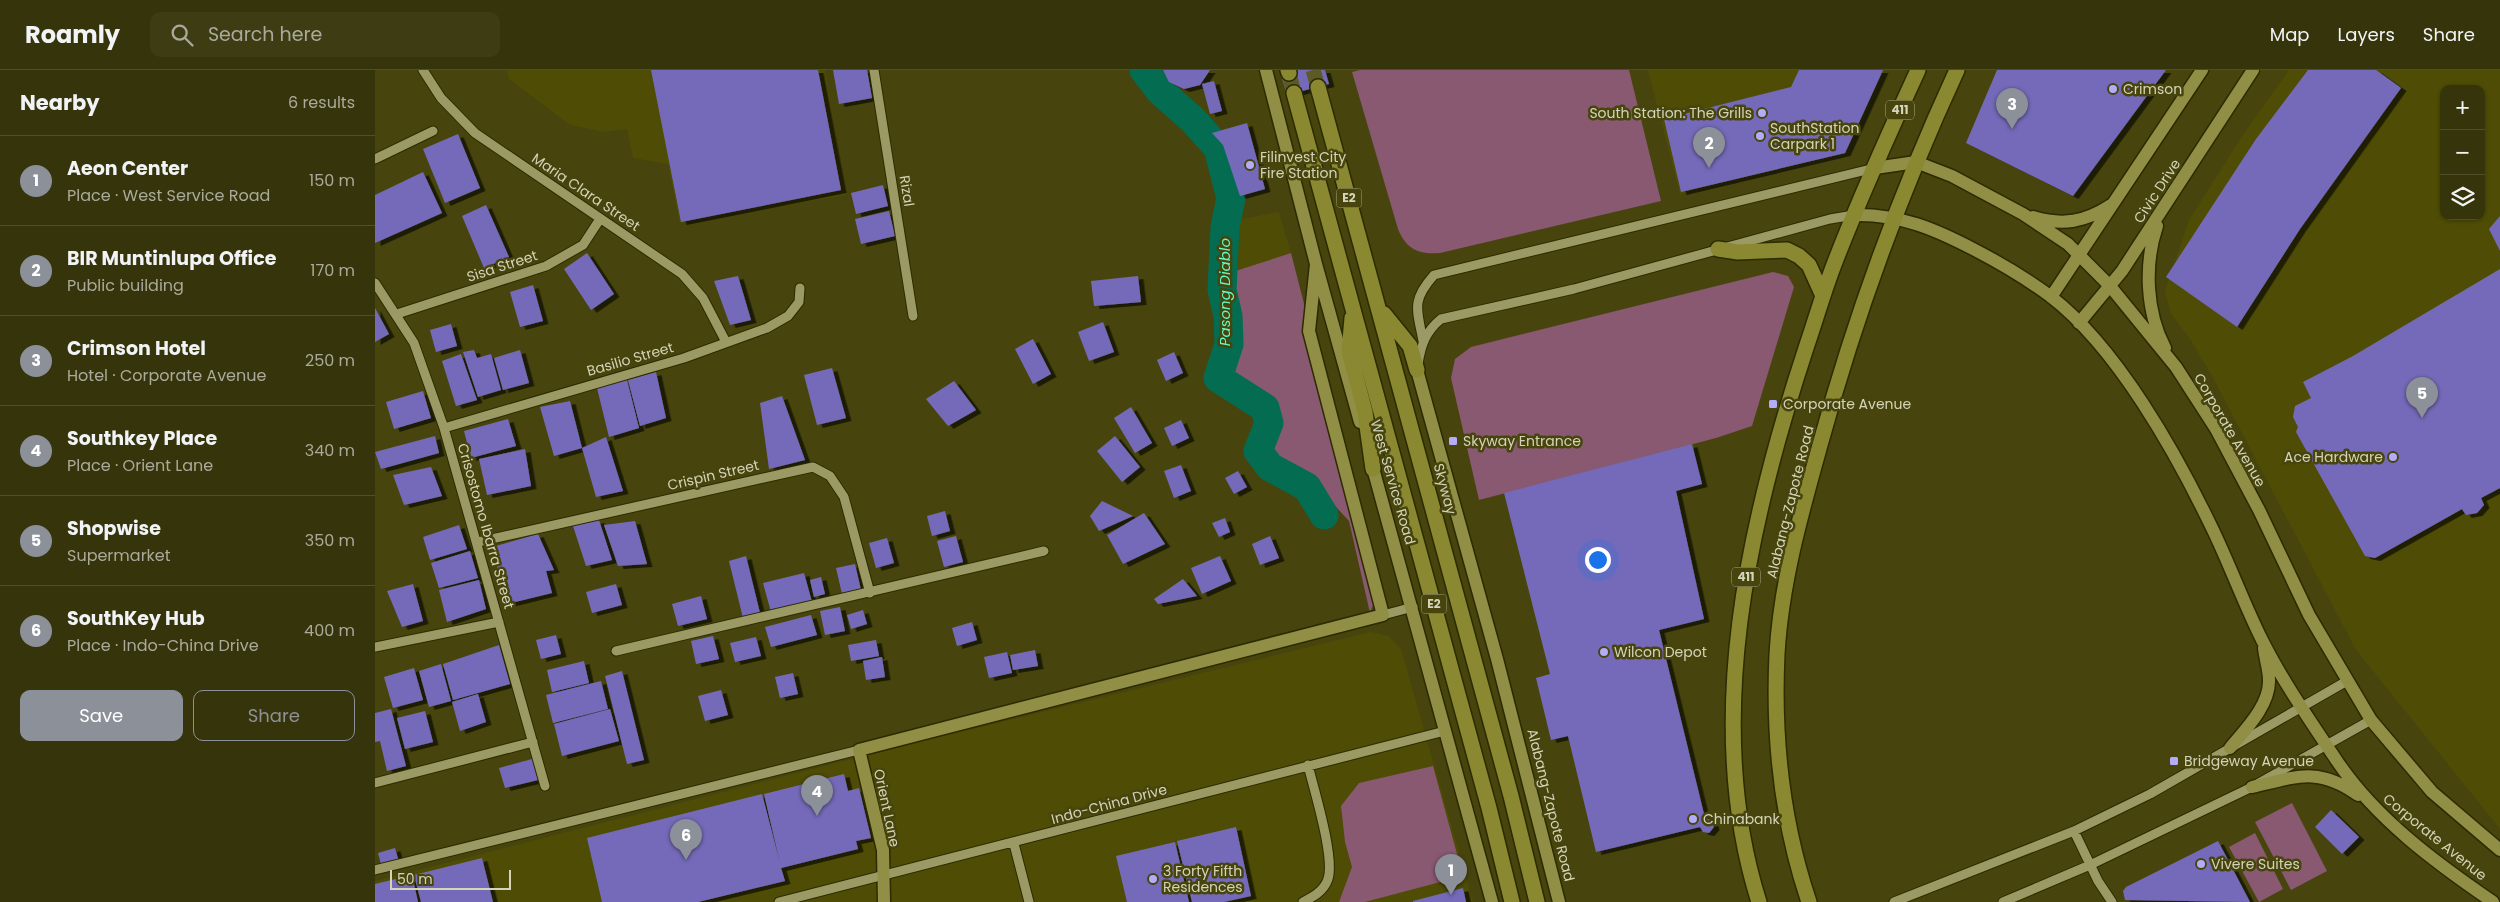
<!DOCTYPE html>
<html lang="en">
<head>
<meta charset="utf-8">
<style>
	:root { --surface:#35340a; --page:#3d3c13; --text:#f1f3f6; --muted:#aaaa9c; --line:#4f4f2b; --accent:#8c9099 }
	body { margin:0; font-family:Poppins,sans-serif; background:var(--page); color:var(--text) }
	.controls { position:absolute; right:15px; top:15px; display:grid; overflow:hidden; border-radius:10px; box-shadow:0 1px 4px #0004 }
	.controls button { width:45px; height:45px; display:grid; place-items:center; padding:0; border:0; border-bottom:1px solid var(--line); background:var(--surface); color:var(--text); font:25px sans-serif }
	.scale { position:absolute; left:15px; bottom:12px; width:121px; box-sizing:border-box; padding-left:5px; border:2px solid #d3d4b8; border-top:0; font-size:14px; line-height:18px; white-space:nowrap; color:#d3d4b8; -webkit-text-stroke:4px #47450d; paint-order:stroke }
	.you { position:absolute; left:1222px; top:489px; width:18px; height:18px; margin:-12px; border:4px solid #fff; border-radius:50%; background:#1a73e8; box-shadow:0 0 0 8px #1a73e833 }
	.badge { display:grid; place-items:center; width:32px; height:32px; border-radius:50%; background:var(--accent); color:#fff; font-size:16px; font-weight:700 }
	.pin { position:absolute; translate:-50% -41px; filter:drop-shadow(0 1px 2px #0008) }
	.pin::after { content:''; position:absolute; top:26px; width:18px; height:15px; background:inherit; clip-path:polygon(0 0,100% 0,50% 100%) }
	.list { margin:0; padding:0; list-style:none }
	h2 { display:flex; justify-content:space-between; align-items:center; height:65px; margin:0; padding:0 20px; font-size:21px }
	h2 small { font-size:16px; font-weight:400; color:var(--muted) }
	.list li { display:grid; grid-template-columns:32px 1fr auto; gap:15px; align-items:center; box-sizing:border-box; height:90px; padding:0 20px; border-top:1px solid var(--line) }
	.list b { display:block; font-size:19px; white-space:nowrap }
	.list p { margin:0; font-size:16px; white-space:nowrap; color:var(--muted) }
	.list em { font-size:16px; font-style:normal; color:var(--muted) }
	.actions { display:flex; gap:10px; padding:15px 20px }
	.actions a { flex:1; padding:11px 0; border:1px solid var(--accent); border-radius:10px; text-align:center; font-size:18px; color:var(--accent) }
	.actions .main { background:var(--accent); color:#fff }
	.icon { flex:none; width:28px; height:28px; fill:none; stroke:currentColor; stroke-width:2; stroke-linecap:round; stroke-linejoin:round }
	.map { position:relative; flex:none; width:2125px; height:832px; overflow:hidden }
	header { display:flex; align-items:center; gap:30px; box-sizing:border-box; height:70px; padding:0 25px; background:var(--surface); border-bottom:1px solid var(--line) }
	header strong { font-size:24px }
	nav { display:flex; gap:28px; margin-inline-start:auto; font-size:18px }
	.search { width:350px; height:45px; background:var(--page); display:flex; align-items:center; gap:12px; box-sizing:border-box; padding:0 18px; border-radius:10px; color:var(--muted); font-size:19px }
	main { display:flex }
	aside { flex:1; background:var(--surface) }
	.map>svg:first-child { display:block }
	.built { fill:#4e4c05; fill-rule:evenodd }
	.green { fill:#895871 }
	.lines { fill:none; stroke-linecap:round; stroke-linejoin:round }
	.river { stroke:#046c51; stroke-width:29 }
	.building { fill:#756bb9; filter:url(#shadow) }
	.highway-tunnel { stroke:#5c5a27; stroke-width:15; stroke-dasharray:15 8; stroke-linecap:butt }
	.minor-casing { stroke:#2c2b01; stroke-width:11 }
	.major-casing { stroke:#2c2b01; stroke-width:15 }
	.highway-casing { stroke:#2c2b01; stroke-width:18 }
	.minor { stroke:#9b9a64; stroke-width:9 }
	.major { stroke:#918f45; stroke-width:12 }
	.highway { stroke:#8a8831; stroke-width:15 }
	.poi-dot { fill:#b3acf9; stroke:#47450d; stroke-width:2 }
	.labels { text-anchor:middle; stroke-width:5; stroke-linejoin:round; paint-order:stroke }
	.shield { fill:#47450d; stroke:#a9a985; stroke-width:1 }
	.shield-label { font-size:12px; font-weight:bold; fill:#d3d4b8 }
	.poi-label { font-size:14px; fill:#d3d4b8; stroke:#47450d; text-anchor:start }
	.street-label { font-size:14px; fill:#d3d4b8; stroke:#47450d }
	.water-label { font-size:15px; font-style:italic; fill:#61fac7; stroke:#47450d }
</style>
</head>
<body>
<header>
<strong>Roamly</strong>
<div class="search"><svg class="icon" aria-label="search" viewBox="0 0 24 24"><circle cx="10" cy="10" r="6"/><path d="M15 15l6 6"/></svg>Search here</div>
<nav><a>Map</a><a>Layers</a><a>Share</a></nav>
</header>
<main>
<aside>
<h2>Nearby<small>6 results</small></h2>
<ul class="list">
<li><span class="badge">1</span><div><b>Aeon Center</b><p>Place · West Service Road</p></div><em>150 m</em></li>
<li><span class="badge">2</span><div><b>BIR Muntinlupa Office</b><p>Public building</p></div><em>170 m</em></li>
<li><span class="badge">3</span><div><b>Crimson Hotel</b><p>Hotel · Corporate Avenue</p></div><em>250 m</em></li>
<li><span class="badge">4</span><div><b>Southkey Place</b><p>Place · Orient Lane</p></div><em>340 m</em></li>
<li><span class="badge">5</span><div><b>Shopwise</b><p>Supermarket</p></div><em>350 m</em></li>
<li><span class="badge">6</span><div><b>SouthKey Hub</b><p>Place · Indo-China Drive</p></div><em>400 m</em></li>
</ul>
<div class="actions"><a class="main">Save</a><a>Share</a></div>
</aside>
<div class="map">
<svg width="2125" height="832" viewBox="0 0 2125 832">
	<defs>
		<filter id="shadow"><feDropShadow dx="5.5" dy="3" stdDeviation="0" flood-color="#0009"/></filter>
	</defs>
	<rect width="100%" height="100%" fill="#47450d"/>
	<path class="built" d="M132,0H450L471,125L305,153L293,94L258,88L252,59L229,62L195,55L134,9Z
		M1273,0H1510L1472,86L1305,124Z
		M1914,0H2125V759L1981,580L1838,308L1815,269L1796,244L1790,221L1814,150L1871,60ZM2069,19H2106V146H2069Z
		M904,142L916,183L854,203L862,150Z
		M995,562L1014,566L1026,579L1098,832H0V811L536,674Z"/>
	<path class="green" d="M985,0H1254L1286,131L1065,183C1044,185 1031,179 1023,159L977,2Z
		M916,183L1003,522L995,543L974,451L940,414L890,386L898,350L893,331L847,306L861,271L854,203Z
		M1398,202L1413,206L1419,217L1377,356L1341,368L1104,430L1076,308L1080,289L1096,277Z
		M1058,696L1088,806L990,832H964L977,797L970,772L966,736L984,713Z
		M1917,733L1952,801L1916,820L1880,752Z
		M1880,763L1908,819L1884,832L1854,777Z"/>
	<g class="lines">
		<path class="river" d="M769,0L785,21L818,50L843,78L856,128L850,157L847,220L853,246L854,274L843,308L890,338L894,353L883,381L895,397L932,417L949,445"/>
	</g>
	<path class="building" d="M276,0H443L466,120L306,152Z
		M458,0H492L497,28L464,34Z
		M788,0H835L825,15L809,19L794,12Z
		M924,0H950L954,14L912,25L906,5Z
		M1424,0H1508L1470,83L1306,122L1289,49L1416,17Z
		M1622,0H1791L1698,126L1591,73Z
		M1933,0H2001L2026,18L1925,159L1862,257L1791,207L1881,69Z
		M839,11L847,41L835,44L827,14Z
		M872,53L890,119L865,126L848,75L837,63Z
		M83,64L105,118L70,133L48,79Z
		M48,102L67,143L0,173V125Z
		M508,115L513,136L481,144L476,123Z
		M111,135L134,187L109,198L87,146Z
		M514,141L520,166L486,174L480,149Z
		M2125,146V181L2114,159Z
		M212,183L239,224L216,240L189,199Z
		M2125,199V418L2106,428L2109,435L2102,443L2091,445L2087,439L2000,488L1990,486L1921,362L1923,357L1918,347L1920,336L1936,328L1928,312L1978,286Z
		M363,206L376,250L355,255L339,211Z
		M763,206L766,232L719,236L716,211Z
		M158,215L168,251L145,257L135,222Z
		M0,238L14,264L0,272Z
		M728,252L739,282L714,291L703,262Z
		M76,254L82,276L61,282L55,260Z
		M658,269L676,304L658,314L640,279Z
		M99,280L102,288L116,284L126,320L103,327L88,282Z
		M145,280L154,313L128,320L119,288Z
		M799,282L808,303L791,311L782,290Z
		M86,284L102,330L81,336L67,291Z
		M457,298L471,348L442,355L429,305Z
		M281,302L291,348L265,356L253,310Z
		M252,310L264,358L234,367L222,318Z
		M579,311L601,340L573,356L551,329Z
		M48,321L56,348L19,359L11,332Z
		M407,326L430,390L394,399L385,333Z
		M195,331L207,378L179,386L165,337Z
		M756,337L777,373L760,383L739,348Z
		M133,349L141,376L96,388L89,361Z
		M806,350L814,368L797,376L789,358Z
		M60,366L64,383L6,399L0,382Z
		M740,366L765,397L747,412L722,381Z
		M231,367L248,421L221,427L207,378Z
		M1317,374L1327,414L1301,421L1329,549L1284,560L1330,748L1337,750L1339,757L1334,763L1328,762L1325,757L1221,782L1193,666L1176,670L1161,608L1175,604L1129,423Z
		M150,379L156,416L112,425L104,389Z
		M806,395L816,421L799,428L789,401Z
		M56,397L67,426L29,435L18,405Z
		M863,401L872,417L859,424L850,408Z
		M727,431L758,446L724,461L715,446Z
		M570,441L575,461L557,466L552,446Z
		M769,443L790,474L748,494L732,465Z
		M850,448L855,462L844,467L837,453Z
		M224,450L237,490L211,496L198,456Z
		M260,451L272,494L243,496L229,455Z
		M84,455L92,479L55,490L48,467Z
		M163,464L179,500L171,501L177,523L132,534L117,477Z
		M581,466L588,492L569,497L562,471Z
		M895,466L904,488L885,495L877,474Z
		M512,468L519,493L501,498L494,473Z
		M95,481L103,508L64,518L56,493Z
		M371,486L385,543L368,548L354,491Z
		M845,486L856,511L827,524L816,498Z
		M480,494L486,520L467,524L461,498Z
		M429,503L437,532L396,542L388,513Z
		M446,507L450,524L439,527L435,510Z
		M808,509L822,526L783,534L779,529Z
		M104,510L111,539L72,552L64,520Z
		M38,514L48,551L27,557L12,521Z
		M241,514L247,535L217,543L211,522Z
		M326,526L332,549L303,556L297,534Z
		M465,537L470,561L450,565L445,541Z
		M488,540L492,554L476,559L472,545Z
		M436,545L442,565L396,577L390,557Z
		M597,552L602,570L582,576L577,558Z
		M181,565L186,584L166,589L161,570Z
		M338,566L344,589L321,594L316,571Z
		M381,567L386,586L360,592L355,573Z
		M501,570L504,586L476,591L473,575Z
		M124,575L135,614L78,630L68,594Z
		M660,580L663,596L638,600L635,585Z
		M632,582L637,603L614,608L609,587Z
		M507,587L510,607L491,610L488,591Z
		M209,591L214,613L177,622L172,600Z
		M66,594L76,631L54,637L44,601Z
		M39,598L48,630L18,638L9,607Z
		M247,601L269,690L252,694L230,606Z
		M418,603L423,624L405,628L400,607Z
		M226,611L233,639L178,653L171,625Z
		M346,620L353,645L330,651L323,626Z
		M103,624L111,652L85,661L77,632Z
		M16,639L31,696L12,701L5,671L0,672V643Z
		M235,639L244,671L187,686L179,654Z
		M50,641L58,672L30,679L22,648Z
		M157,689L163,710L130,718L124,698Z
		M469,704L473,721L484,718L496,768L481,771L483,779L406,798L410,811L323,832H227L212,768L387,724L405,793L389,724Z
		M1956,740L1984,767L1967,784L1940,757Z
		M861,757L876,826L849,832H817L802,771Z
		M1843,771L1875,832L1750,830L1748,821L1751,817Z
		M800,772L814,832H752L741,786Z
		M20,778L24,792L7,798L3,783Z
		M107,788L118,832H46L39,805Z
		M37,805L43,832H0V814Z
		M1088,818L1091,832H1038V831Z"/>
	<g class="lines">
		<path class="highway-tunnel" d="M938,0L943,17
			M914,3L919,23"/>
		<g class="minor-casing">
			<path id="minor" d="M48,0L66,28L100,63L307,204L328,228L351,272
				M499,0L538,246
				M0,89L58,61
				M0,213L39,273L69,358L170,716
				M22,244L171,196L208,175L225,149
				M1048,271C1042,239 1036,231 1059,205L1500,98
				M1043,294C1046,275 1051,261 1066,249L1199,219L1455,149L1479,145
				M69,358L309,288L392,258L413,246L424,232L425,218
				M103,472L438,397L455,406L469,427L495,523
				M1008,545L1038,537
				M0,577L124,552
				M241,581L669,481
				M0,713L158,672
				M1699,761L1723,811L1737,832
				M639,774L654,832
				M0,800L484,680
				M404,832C626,777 848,716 1070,661
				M928,832C938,827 949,821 953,809C960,787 939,720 933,695
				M1519,832L1699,761L1775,724L1972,611
				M1628,832L1715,795L1877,717L1996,650"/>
		</g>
		<g class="major-casing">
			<path id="major" d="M891,0L941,194L985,352
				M1500,98L1541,92L1577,106L1648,144L1693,174L1735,216L1801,297L1841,359L1884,440L1934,545L1996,650L2057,722L2125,780
				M1479,145C1525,144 1560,159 1600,180C1625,193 1652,209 1675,226C1742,277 1801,383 1837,458C1855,495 1869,534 1887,570C1908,612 1936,652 1962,691C2001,749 2061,793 2118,832
				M1658,147C1688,156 1710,152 1736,135
				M1782,156C1769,194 1771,242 1790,278
				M1676,227L1827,0
				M1704,253L1747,201L1878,0
				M1042,300L1122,589L1184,832
				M996,391L1117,832
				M1855,678C1870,660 1895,635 1894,610C1894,600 1890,588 1889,578
				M1877,717C1920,707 1943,696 1983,725
				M509,832L508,780L484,680L1008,545L934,261L941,194"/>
		</g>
		<g class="highway-casing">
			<path id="highway" d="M913,0L914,3
				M943,17L1136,726L1162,832
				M919,23L1114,738L1137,832
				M1343,179L1363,182L1412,180L1424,186L1434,195L1448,226
				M1009,244L1035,276L1042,300
				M977,248L974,281L990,342L998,399
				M1384,832C1327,653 1374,451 1431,278C1441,249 1449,220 1460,192C1485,127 1514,63 1543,0
				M1434,832C1407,752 1398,668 1402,584C1406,513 1426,443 1445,375C1480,247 1526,121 1582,0"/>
		</g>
		<use href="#minor" class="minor"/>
		<use href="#major" class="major"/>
		<use href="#highway" class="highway"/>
	</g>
	<g class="poi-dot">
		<circle cx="1738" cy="19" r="5"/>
		<circle cx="1387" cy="43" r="5"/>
		<circle cx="1385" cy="66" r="5"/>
		<circle cx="875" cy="95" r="5"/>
		<rect x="1393" y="329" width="10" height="10" rx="2.5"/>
		<rect x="1073" y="366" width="10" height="10" rx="2.5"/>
		<circle cx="2018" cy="387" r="5"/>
		<circle cx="1229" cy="582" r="5"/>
		<rect x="1794" y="686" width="10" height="10" rx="2.5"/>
		<circle cx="1318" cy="749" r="5"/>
		<circle cx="1826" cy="794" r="5"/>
		<circle cx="778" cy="809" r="5"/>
	</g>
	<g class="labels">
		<g class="shield">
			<rect x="1511" y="30.5" width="28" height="19" rx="4"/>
			<rect x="961.5" y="118.5" width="25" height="19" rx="4"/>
			<rect x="1357" y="497.5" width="28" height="19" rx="4"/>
			<rect x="1046.5" y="524.5" width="25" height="19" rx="4"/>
		</g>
		<g class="shield-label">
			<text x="1525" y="44">411</text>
			<text x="974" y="132">E2</text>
			<text x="1371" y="511">411</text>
			<text x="1059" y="538">E2</text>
		</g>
		<g class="poi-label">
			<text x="1748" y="24">Crimson</text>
			<text x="1377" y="48" text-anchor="end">South Station: The Grills</text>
			<text x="1395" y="63">SouthStation<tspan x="1395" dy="16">Carpark 1</tspan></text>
			<text x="885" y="92">Filinvest City<tspan x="885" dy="16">Fire Station</tspan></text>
			<text x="1408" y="339">Corporate Avenue</text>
			<text x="1088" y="376">Skyway Entrance</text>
			<text x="2008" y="392" text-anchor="end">Ace Hardware</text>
			<text x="1239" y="587">Wilcon Depot</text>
			<text x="1809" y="696">Bridgeway Avenue</text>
			<text x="1328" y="754">Chinabank</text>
			<text x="1836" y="799">Vivere Suites</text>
			<text x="788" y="806">3 Forty Fifth<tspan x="788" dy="16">Residences</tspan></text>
		</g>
		<g class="street-label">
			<text transform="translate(532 121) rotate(81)" y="5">Rizal</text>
			<text transform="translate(1782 121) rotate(-57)" y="5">Civic Drive</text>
			<text transform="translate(211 122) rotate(34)" y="5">Maria Clara Street</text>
			<text transform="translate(127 196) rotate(-18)" y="5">Sisa Street</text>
			<text transform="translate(255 289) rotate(-16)" y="5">Basilio Street</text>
			<text transform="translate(1855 360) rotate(60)" y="5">Corporate Avenue</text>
			<text transform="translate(338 405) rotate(-13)" y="5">Crispin Street</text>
			<text transform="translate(1018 412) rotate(74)" y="5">West Service Road</text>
			<text transform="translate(1070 419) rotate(75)" y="5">Skyway</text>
			<text transform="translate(1415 432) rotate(-76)" y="5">Alabang-Zapote Road</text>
			<text transform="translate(111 456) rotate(74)" y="5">Crisostomo Ibarra Street</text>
			<text transform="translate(734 734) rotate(-15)" y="5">Indo-China Drive</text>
			<text transform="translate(1176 735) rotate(76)" y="5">Alabang-Zapote Road</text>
			<text transform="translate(512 738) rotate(78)" y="5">Orient Lane</text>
			<text transform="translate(2060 767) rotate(39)" y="5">Corporate Avenue</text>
		</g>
		<g class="water-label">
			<text transform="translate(850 222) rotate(-90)" y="5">Pasong Diablo</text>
		</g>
	</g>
</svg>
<div class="controls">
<button>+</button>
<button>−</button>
<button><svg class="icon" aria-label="layers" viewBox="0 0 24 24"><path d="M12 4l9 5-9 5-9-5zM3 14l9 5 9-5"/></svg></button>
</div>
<div class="scale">50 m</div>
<div class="you"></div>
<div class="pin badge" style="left:1076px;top:825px">1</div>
<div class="pin badge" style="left:1334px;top:98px">2</div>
<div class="pin badge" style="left:1637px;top:59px">3</div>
<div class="pin badge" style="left:442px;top:746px">4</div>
<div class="pin badge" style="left:2047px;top:348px">5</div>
<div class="pin badge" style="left:311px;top:790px">6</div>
</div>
</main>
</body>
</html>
